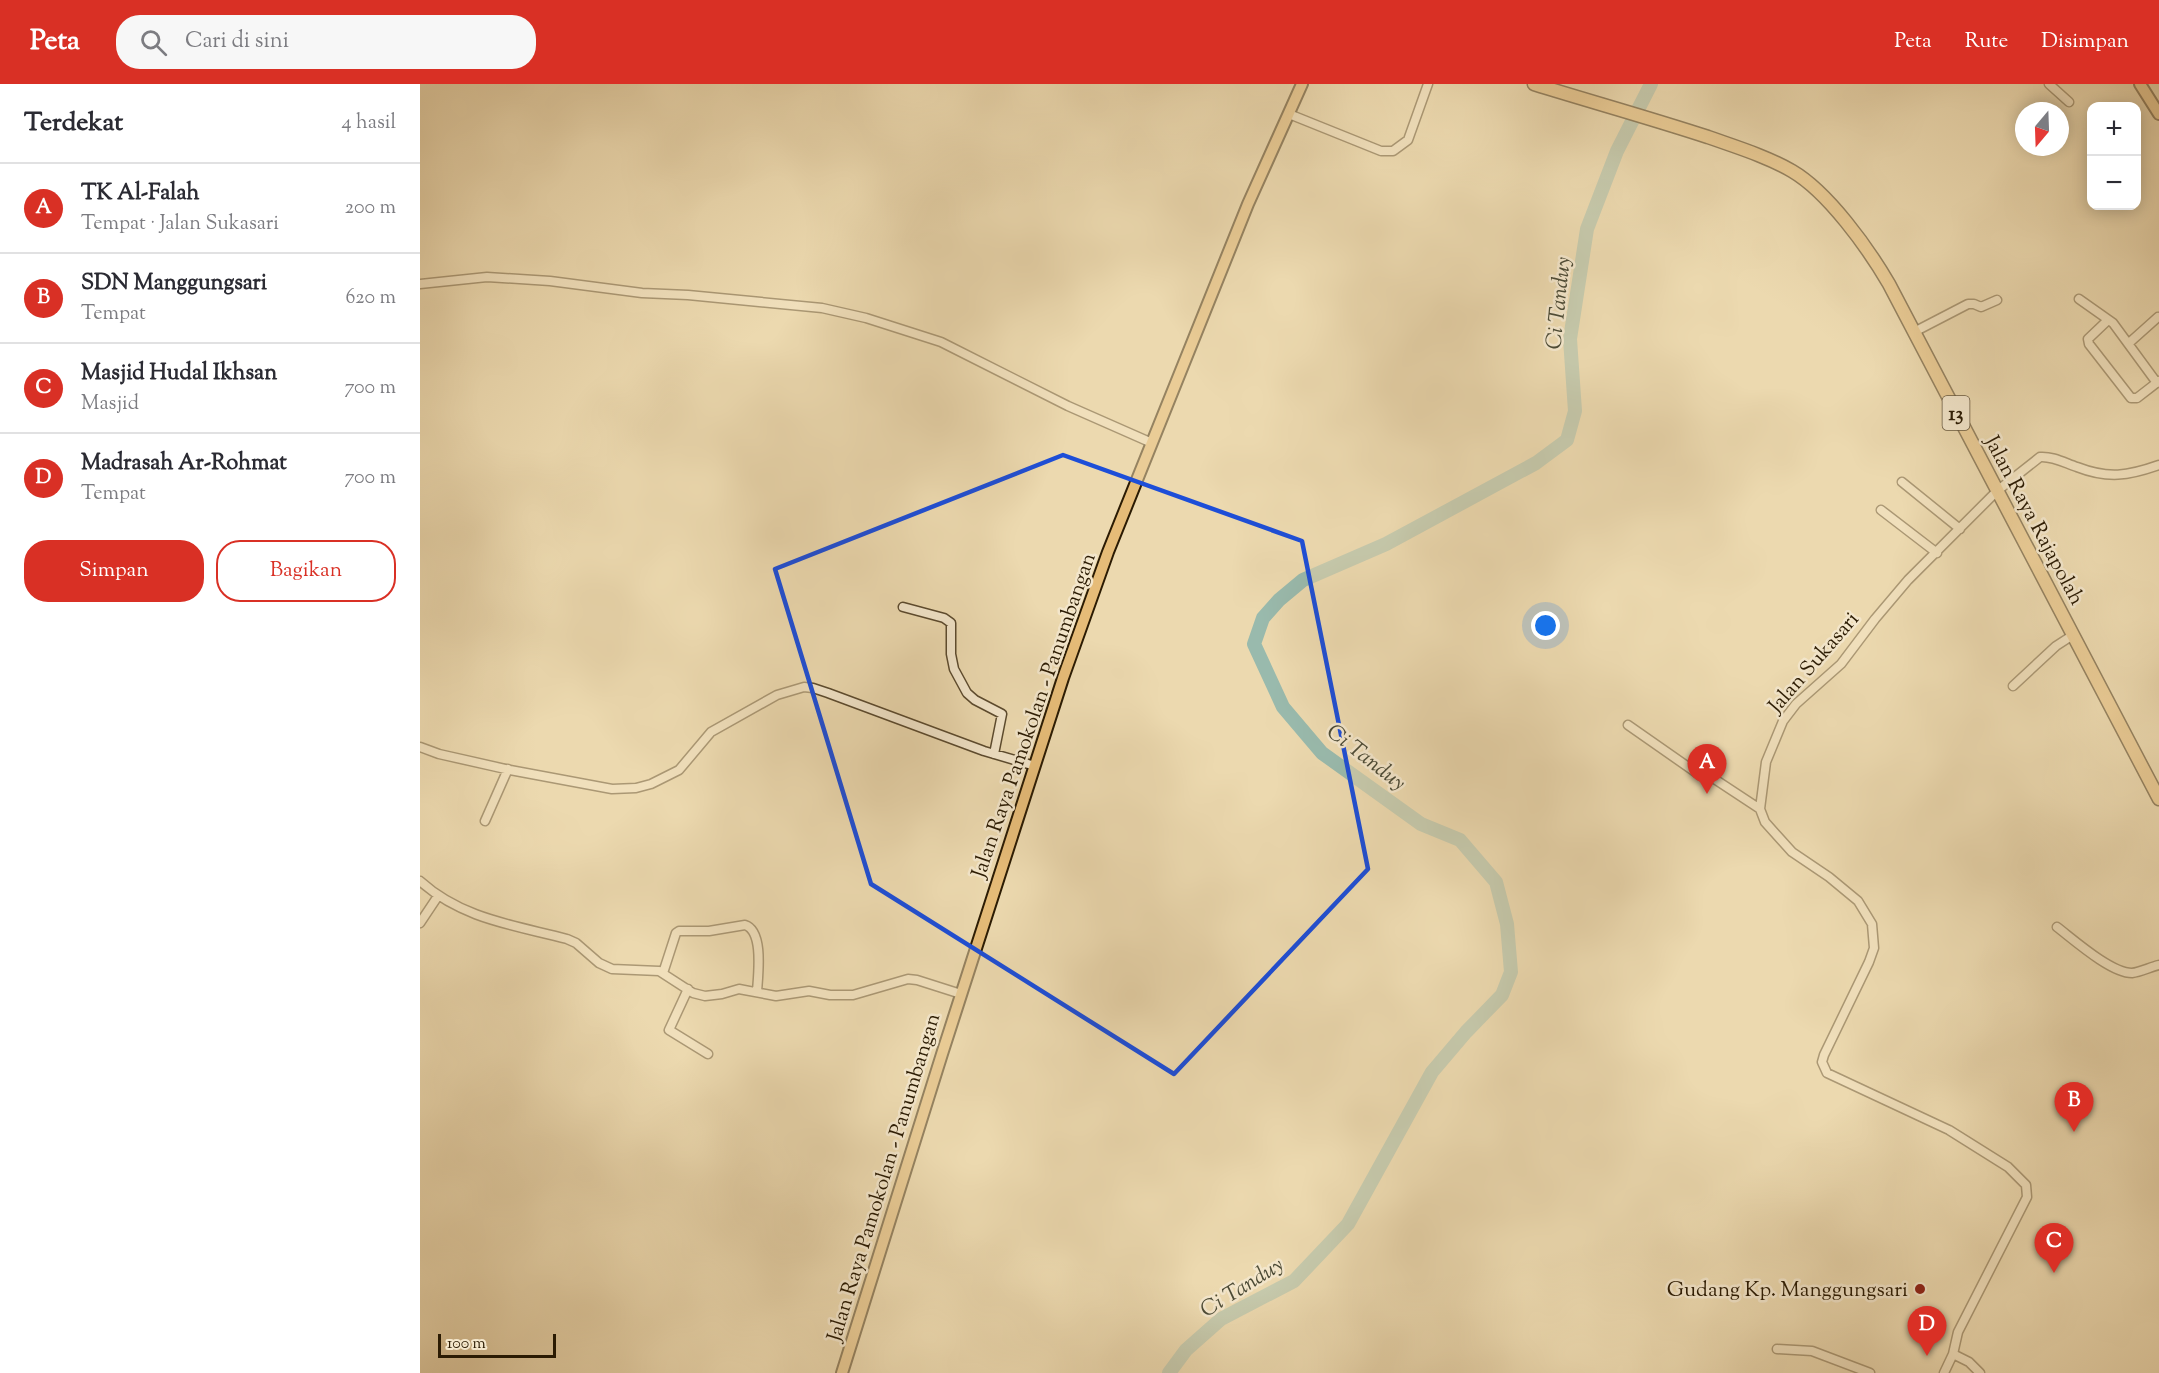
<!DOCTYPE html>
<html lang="id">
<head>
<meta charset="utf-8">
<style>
	:root { --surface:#fff; --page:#f7f7f7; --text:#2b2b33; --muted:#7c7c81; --line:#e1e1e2; --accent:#d93025 }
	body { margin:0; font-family:"Sorts Mill Goudy",serif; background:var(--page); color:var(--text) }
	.controls { position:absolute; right:18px; top:18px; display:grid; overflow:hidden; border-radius:12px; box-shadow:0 3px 15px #0003 }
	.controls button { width:54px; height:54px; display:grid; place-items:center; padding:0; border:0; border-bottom:2px solid var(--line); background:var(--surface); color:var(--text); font:30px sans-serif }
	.compass { position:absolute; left:1595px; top:18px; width:54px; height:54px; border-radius:50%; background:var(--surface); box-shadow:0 3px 15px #0003; rotate:199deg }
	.scale { position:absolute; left:18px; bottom:15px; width:118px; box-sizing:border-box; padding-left:6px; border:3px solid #2b1b03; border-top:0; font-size:16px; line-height:21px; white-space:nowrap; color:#2b1b03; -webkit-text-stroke:4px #f3e6cb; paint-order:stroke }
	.you { position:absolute; left:1126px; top:542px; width:21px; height:21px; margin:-15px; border:4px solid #fff; border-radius:50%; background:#1a73e8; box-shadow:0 0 0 9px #1a73e833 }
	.badge { display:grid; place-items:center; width:39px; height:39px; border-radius:50%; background:var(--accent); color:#fff; font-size:20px; font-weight:700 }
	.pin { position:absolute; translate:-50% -50px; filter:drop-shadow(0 2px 3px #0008) }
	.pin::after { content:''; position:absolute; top:32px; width:21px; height:18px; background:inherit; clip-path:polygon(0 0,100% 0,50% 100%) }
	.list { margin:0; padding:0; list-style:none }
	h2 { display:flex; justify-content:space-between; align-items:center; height:78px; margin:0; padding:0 24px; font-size:26px }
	h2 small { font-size:20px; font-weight:400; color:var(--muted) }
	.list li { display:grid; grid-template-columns:39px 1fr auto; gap:18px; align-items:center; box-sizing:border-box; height:90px; padding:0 24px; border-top:2px solid var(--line) }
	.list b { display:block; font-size:22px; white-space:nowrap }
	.list p { margin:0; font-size:20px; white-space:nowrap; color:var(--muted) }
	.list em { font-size:20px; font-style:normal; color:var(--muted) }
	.actions { display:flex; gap:12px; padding:18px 24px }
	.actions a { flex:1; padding:14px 0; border:2px solid var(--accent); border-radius:24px; text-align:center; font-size:21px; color:var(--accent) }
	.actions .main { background:var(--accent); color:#fff }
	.icon { flex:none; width:33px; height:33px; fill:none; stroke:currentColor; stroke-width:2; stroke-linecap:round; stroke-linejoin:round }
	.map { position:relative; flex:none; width:1739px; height:1289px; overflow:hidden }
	header { display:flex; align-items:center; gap:36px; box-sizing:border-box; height:84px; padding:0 30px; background:var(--accent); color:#fff }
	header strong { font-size:28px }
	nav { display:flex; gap:33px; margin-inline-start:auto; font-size:21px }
	.search { width:420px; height:54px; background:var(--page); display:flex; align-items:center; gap:15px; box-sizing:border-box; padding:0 21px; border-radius:24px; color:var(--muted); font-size:22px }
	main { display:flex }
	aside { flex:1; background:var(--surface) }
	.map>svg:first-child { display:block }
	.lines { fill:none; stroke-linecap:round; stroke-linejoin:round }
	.river { stroke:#99baad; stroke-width:14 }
	.minor-casing { stroke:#5b4a2e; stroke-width:11 }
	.major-casing { stroke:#2b1b03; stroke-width:14 }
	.highway-casing { stroke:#2b1b03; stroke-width:15 }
	.minor { stroke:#f3e6cb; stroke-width:8 }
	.major { stroke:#e6bc78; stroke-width:10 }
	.highway { stroke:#e6bc78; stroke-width:12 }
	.marked { fill:none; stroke:#1d4ed8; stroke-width:4.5; stroke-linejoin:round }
	.poi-dot { fill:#8f2418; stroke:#f3e6cb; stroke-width:2 }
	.labels { text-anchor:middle; stroke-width:5; stroke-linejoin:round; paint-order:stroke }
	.shield { fill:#f3e6cb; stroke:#67583f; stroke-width:1.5 }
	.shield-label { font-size:20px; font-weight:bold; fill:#2b1b03 }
	.street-label { font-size:21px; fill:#2b1b03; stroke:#f3e6cb }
	.poi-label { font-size:21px; fill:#2b1b03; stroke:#f3e6cb; text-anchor:end }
	.water-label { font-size:22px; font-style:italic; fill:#4c4b36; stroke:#f3e6cb }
</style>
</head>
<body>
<header>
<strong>Peta</strong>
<div class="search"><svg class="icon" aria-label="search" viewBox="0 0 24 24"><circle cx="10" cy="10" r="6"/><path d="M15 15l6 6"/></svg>Cari di sini</div>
<nav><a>Peta</a><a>Rute</a><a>Disimpan</a></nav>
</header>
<main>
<aside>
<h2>Terdekat<small>4 hasil</small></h2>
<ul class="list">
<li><span class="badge">A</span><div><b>TK Al-Falah</b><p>Tempat · Jalan Sukasari</p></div><em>200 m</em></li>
<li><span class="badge">B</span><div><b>SDN Manggungsari</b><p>Tempat</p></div><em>620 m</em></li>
<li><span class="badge">C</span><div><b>Masjid Hudal Ikhsan</b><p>Masjid</p></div><em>700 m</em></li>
<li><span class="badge">D</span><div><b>Madrasah Ar-Rohmat</b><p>Tempat</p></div><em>700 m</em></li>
</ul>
<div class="actions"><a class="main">Simpan</a><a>Bagikan</a></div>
</aside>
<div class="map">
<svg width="1739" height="1289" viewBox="0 0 1739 1289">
	<rect width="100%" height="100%" fill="#ecd9af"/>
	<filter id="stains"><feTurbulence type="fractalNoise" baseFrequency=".00333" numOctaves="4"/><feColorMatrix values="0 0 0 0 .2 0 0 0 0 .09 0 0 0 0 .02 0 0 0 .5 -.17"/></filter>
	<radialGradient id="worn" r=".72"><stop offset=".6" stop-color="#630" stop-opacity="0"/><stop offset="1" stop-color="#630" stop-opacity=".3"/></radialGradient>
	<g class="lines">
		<path class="river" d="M749,1289L766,1266L801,1235L874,1197L928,1140L1012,988L1046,948L1082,911L1091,888L1087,840L1076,798L1040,756L1001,740L902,669L863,623L834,560L843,534L859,516L883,496L966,460L1116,379L1147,356L1155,327L1150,255L1167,145L1197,67L1231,0"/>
		<g class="minor-casing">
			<path id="minor" d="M1629,0L1649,18
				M869,30L961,67H973L988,56L1008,0
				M0,200L67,193L130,197L222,209L268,211L402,224L446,234L521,258L648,322L732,359
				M1659,215L1693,239L1737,299
				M1688,236L1668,255L1669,260L1711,314H1717L1739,297
				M1494,248L1548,220H1554L1561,223L1577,216
				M1709,259L1738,233
				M1482,398L1540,445
				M1461,426L1517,469
				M483,523L524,534L531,539V570L534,585L547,609L555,616L582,630L574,670
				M1593,602L1636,562L1653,551
				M1208,641L1281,692L1289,687L1296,696L1340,725
				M0,663L19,670L90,686L192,705L216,704L231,700L259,686L291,648L357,611L384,603L393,604L408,609L564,667L615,682
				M65,737L88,685
				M0,797C42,835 94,841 147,855L156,859L179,879L192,885L239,887L273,909L285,912L302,910L319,905L356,912L389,907L410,911H433L488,895L497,896L541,910
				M0,839L18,812
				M1637,843C1654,856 1691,889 1712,889C1721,888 1730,883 1739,881
				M243,889L256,849L259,847H289L325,841C344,847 338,891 337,908
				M268,905L249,946L288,970
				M1357,1265L1392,1267L1450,1289
				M1533,1270L1549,1278L1560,1289
				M1524,1289L1533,1270L1538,1248L1607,1113L1606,1101L1588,1083L1529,1046L1407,989L1402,978L1404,971L1449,878L1454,864L1452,840L1438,817L1409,793L1372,768L1345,738L1340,725L1346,678L1363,637L1376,620L1421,580L1455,535L1488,496L1577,407L1620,373C1633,372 1645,379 1657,383C1688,395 1708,392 1739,381"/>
		</g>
		<g class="major-casing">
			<path id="major" d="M1720,0L1739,30
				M422,1289L522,970L643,594L688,468L828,120L882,0"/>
		</g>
		<g class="highway-casing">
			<path id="highway" d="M1114,0C1172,18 1230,34 1288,53C1316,63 1346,72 1372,87C1408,108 1448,164 1469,200L1739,715"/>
		</g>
		<use href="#minor" class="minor"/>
		<use href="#major" class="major"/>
		<use href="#highway" class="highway"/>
	</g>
	<path d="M0 0H1739V1289H0ZM643,371L882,457L948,785L754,990L451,800L355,485Z" fill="#ecd9af" fill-opacity=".55" fill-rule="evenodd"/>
	<path class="marked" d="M643,371L882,457L948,785L754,990L451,800L355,485Z"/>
	<circle class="poi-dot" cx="1500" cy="1205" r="6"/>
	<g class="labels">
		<rect class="shield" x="1522.5" y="312" width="27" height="34" rx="4.5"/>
		<g class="shield-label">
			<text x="1536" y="336">13</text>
		</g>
		<g class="street-label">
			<text transform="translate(1615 436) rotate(62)" y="7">Jalan Raya Rajapolah</text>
			<text transform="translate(1393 578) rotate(-49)" y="7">Jalan Sukasari</text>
			<text transform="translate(613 631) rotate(-71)" y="7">Jalan Raya Pamokolan - Panumbangan</text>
			<text transform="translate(463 1093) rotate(-73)" y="7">Jalan Raya Pamokolan - Panumbangan</text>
		</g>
		<g class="poi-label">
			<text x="1488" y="1212">Gudang Kp. Manggungsari</text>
		</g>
		<g class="water-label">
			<text transform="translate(1137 219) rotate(-84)" y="8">Ci Tanduy</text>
			<text transform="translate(947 672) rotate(38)" y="8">Ci Tanduy</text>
			<text transform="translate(821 1202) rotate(-32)" y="8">Ci Tanduy</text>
		</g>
	</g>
	<rect width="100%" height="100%" filter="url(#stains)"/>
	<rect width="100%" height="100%" fill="url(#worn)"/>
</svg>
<div class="controls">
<button>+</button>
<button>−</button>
</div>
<svg class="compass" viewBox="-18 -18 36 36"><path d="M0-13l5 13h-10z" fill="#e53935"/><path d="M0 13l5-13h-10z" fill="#7c7c81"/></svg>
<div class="scale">100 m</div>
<div class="you"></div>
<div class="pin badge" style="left:1287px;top:710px">A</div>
<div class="pin badge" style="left:1654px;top:1048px">B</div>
<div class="pin badge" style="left:1634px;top:1189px">C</div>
<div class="pin badge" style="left:1507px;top:1272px">D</div>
</div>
</main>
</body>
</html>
